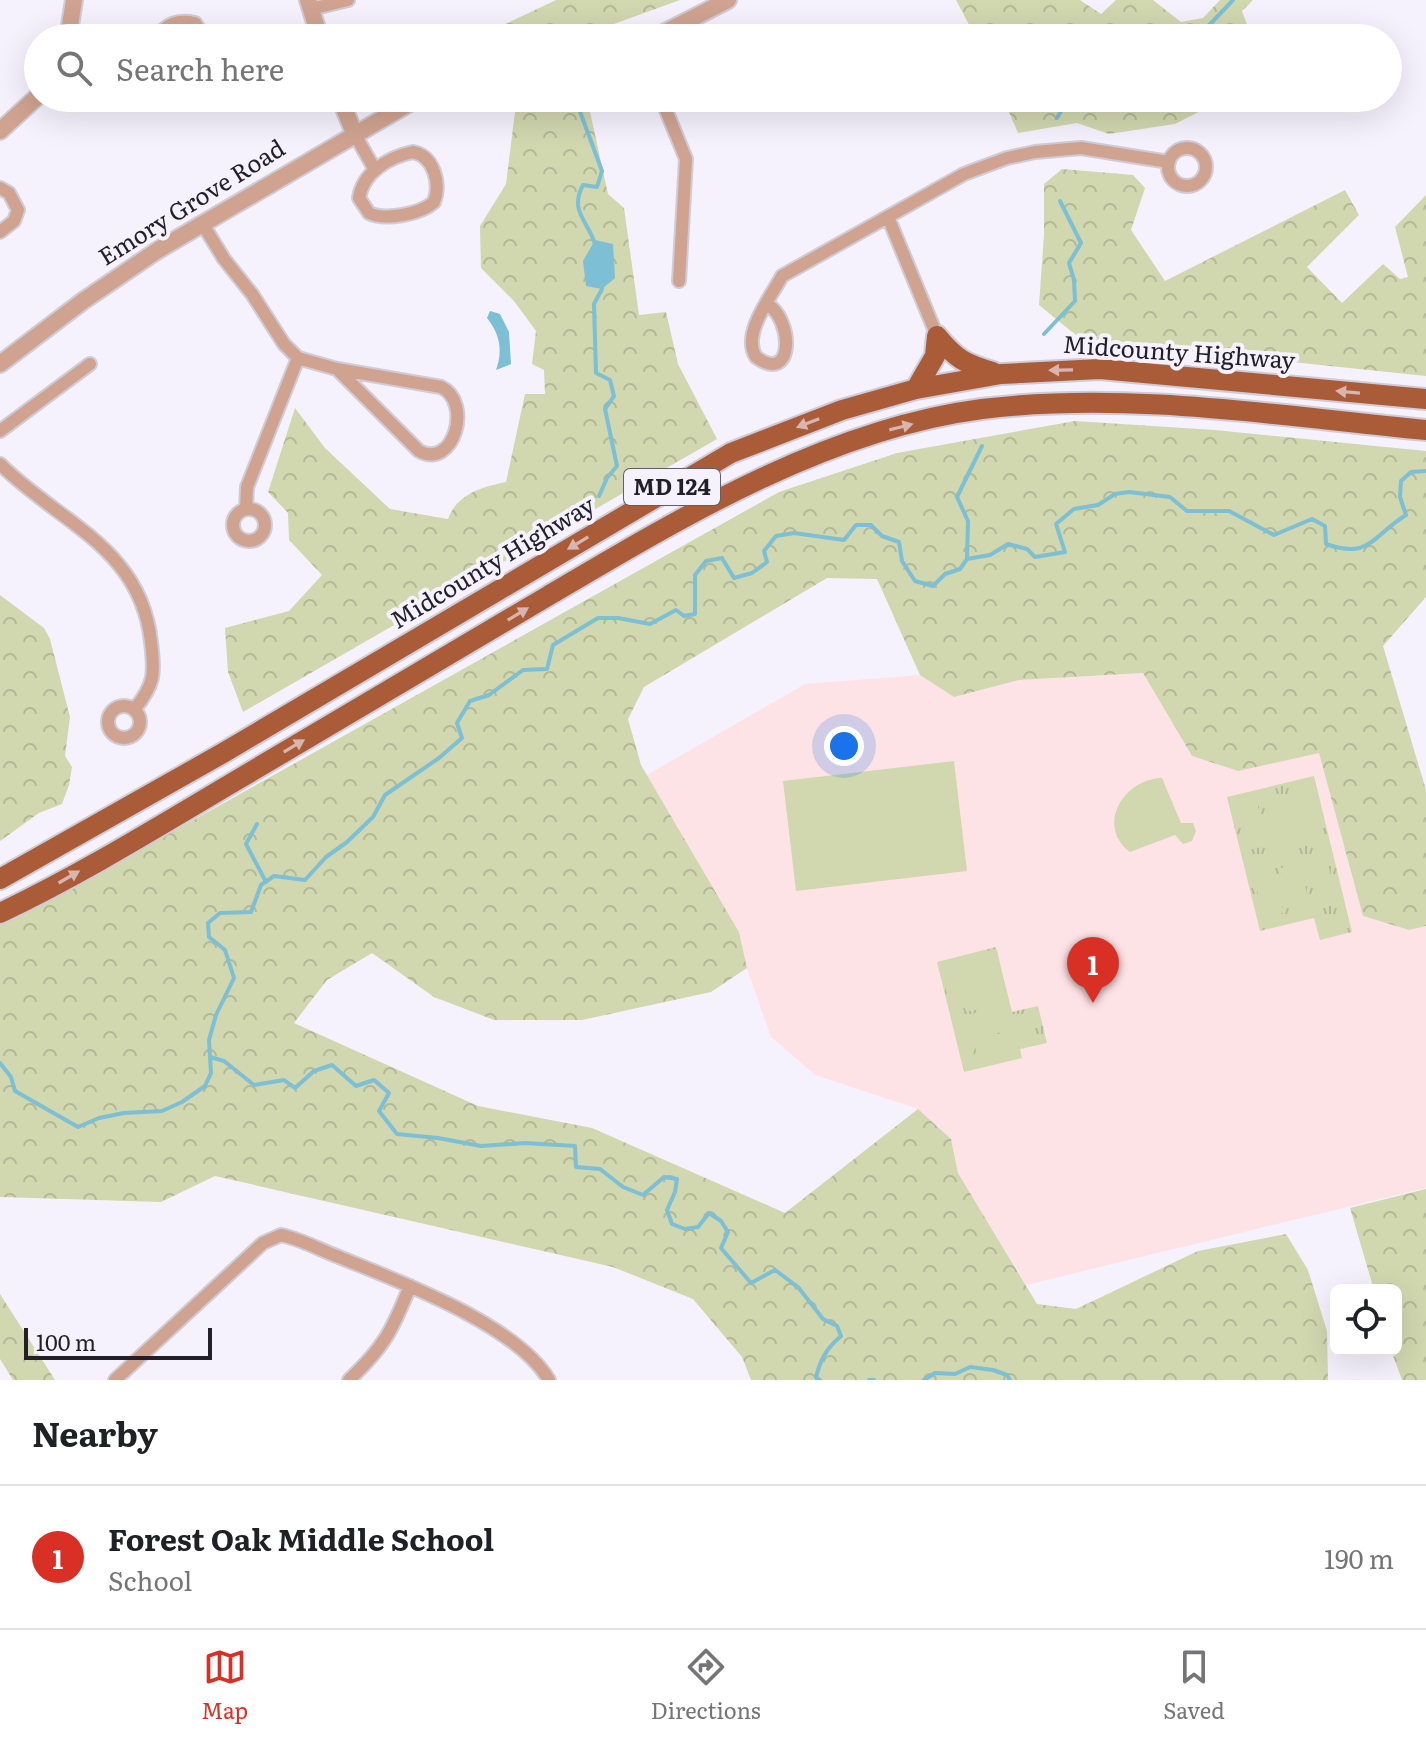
<!DOCTYPE html>
<html lang="en">
<head>
<meta charset="utf-8">
<style>
	:root { --surface:#fff; --page:#f6f6f6; --text:#202124; --muted:#757577; --line:#e0e0e0; --accent:#d93025 }
	body { margin:0; font-family:Literata,serif; background:var(--page); color:var(--text) }
	.controls { position:absolute; right:24px; bottom:24px; display:grid; overflow:hidden; border-radius:12px; box-shadow:0 8px 32px #0002 }
	.controls button { width:72px; height:72px; display:grid; place-items:center; padding:0; border:0; border-bottom:2px solid var(--line); background:var(--surface); color:var(--text); font:40px sans-serif }
	.scale { position:absolute; left:24px; bottom:20px; width:188px; box-sizing:border-box; padding-left:8px; border:4px solid #221f29; border-top:0; font-size:22px; line-height:28px; white-space:nowrap; color:#221f29; -webkit-text-stroke:6px #f6f2fd; paint-order:stroke }
	.you { position:absolute; left:844px; top:746px; width:28px; height:28px; margin:-20px; border:6px solid #fff; border-radius:50%; background:#1a73e8; box-shadow:0 0 0 12px #1a73e833 }
	.badge { display:grid; place-items:center; width:52px; height:52px; border-radius:50%; background:var(--accent); color:#fff; font-size:26px; font-weight:700 }
	.pin { position:absolute; translate:-50% -66px; filter:drop-shadow(0 2px 4px #0008) }
	.pin::after { content:''; position:absolute; top:42px; width:28px; height:24px; background:inherit; clip-path:polygon(0 0,100% 0,50% 100%) }
	.list { margin:0; padding:0; list-style:none }
	h2 { display:flex; justify-content:space-between; align-items:center; height:104px; margin:0; padding:0 32px; font-size:34px }
	h2 small { font-size:26px; font-weight:400; color:var(--muted) }
	.list li { display:grid; grid-template-columns:52px 1fr auto; gap:24px; align-items:center; box-sizing:border-box; height:144px; padding:0 32px; border-top:2px solid var(--line) }
	.list b { display:block; font-size:30px; white-space:nowrap }
	.list p { margin:0; font-size:26px; white-space:nowrap; color:var(--muted) }
	.list em { font-size:26px; font-style:normal; color:var(--muted) }
	.icon { flex:none; width:44px; height:44px; fill:none; stroke:currentColor; stroke-width:2; stroke-linecap:round; stroke-linejoin:round }
	.map { position:relative; flex:none; width:1426px; height:1380px; overflow:hidden }
	.search { position:absolute; background:var(--surface); box-shadow:0 8px 32px #0002; left:24px; right:24px; top:24px; height:88px; display:flex; align-items:center; gap:20px; box-sizing:border-box; padding:0 28px; border-radius:44px; color:var(--muted); font-size:30px }
	.sheet { height:248px; background:var(--surface) }
	nav { display:flex; justify-content:space-around; align-items:center; box-sizing:border-box; height:112px; border-top:2px solid var(--line); background:var(--surface); font-size:22px; color:var(--muted) }
	nav a { display:grid; justify-items:center; gap:4px }
	nav .on { color:var(--accent) }
	.map>svg:first-child { display:block }
	.education { fill:#fee3e6 }
	.forest { fill:url(#forest-crowns) }
	.park { fill:url(#park-tufts) }
	.pitch { fill:#d1d7af }
	.water { fill:#7dbfd5 }
	.lines { fill:none; stroke-linecap:round; stroke-linejoin:round }
	.stream { stroke:#7dbfd5; stroke-width:4 }
	.minor-casing { stroke:#d0ccd7; stroke-width:16 }
	.tertiary-casing { stroke:#d0ccd7; stroke-width:20 }
	.primary-casing { stroke:#d0ccd7; stroke-width:24 }
	.minor { stroke:#d0a390; stroke-width:12 }
	.tertiary { stroke:#d0a390; stroke-width:16 }
	.primary { stroke:#aa5c39; stroke-width:20 }
	.oneway { fill:#d8b6af }
	.labels { text-anchor:middle; stroke-width:8; stroke-linejoin:round; paint-order:stroke }
	.shield { fill:#f6f2fd; stroke:#625e69; stroke-width:2 }
	.shield-label { font-size:22px; font-weight:bold; fill:#221f29 }
	.street-label { font-size:24px; fill:#221f29; stroke:#f6f2fd }
</style>
</head>
<body>
<div class="map">
<svg width="1426" height="1380" viewBox="0 0 1426 1380">
	<defs>
		<pattern id="forest-crowns" width="20" height="18" patternUnits="userSpaceOnUse" patternTransform="scale(2)"><rect width="20" height="18" fill="#d1d7af"/><path d="M2 6a3 3 0 1 1 6 0M12 15a3 3 0 1 1 6 0" fill="none" stroke="#b3b897"/></pattern>
		<pattern id="park-tufts" width="24" height="20" patternUnits="userSpaceOnUse" patternTransform="scale(2)"><rect width="24" height="20" fill="#d1d7af"/><path d="M3 7l-1-3M5 7V3M7 7l1-3M15 17l-1-3M17 17v-4M19 17l1-3" fill="none" stroke="#b3b897"/></pattern>
	</defs>
	<rect width="100%" height="100%" fill="#f6f2fd"/>
	<path class="education" d="M1143,673L1192,756L1238,771L1319,752L1363,916L1409,930L1426,926V1188L1026,1285L958,1173L951,1139L918,1109L815,1075L771,1037L747,969L739,932L647,775L805,684L920,675L954,697L1019,680Z"/>
	<path class="forest" d="M556,0H680L578,37L486,38L484,34Z
		M956,0H1080L1101,14L1116,0H1153L1181,22L1203,18L1220,0H1253L1242,11L1252,38H976Z
		M541,98H587L608,194L624,208L639,315L666,312L678,364L717,439L243,712L228,672L225,628L289,611L322,575L289,540L288,513L268,492L295,408L325,448L390,509L448,519C457,494 482,487 506,482L525,394H545L544,370L532,364L536,331L514,301L481,268L480,226L506,184L516,104Z
		M1003,98H1226L1175,124L1109,134L1077,123L1018,133Z
		M1062,169L1133,175L1145,188L1131,230L1165,281L1345,190L1359,215L1307,267L1342,303L1383,264L1400,279L1408,277L1395,227L1426,195V376L1082,340L1039,305L1044,235V184Z
		M1075,421L1215,430L1426,451V597L1383,646L1426,790V926L1409,930L1363,916L1319,753L1238,771L1192,756L1143,673L1019,680L954,697L920,675L877,579L827,578L644,687L628,719L641,765L739,932L747,968L711,992L582,1020H494L434,997L372,953L327,980L294,1023L478,1106L592,1128L785,1213L918,1109L951,1139L958,1173L1037,1304L1076,1309L1198,1251L1286,1234L1308,1270L1327,1331L1328,1380H751L742,1357L693,1299L613,1267L215,1176L161,1202L0,1197V925L40,906L779,492L897,453Z
		M0,595L44,628L50,639L70,717L65,756L72,767L69,785L62,804L39,813L0,841Z
		M1426,1189V1380H1402L1391,1350H1396V1290H1374L1350,1208Z
		M0,1294L55,1380H13L0,1359Z"/>
	<path class="park" d="M1314,776L1352,932L1320,940L1314,918L1260,931L1227,797Z
		M996,947L1012,1012L1038,1006L1047,1043L1020,1049L1022,1058L964,1072L937,962Z"/>
	<path class="pitch" d="M954,761L967,871L796,891L783,781Z
		M1162,778L1181,823H1193L1196,831L1192,841L1183,844L1175,835L1130,852C1096,827 1122,779 1162,778Z
		M1310,790L1320,833L1300,838L1290,795Z
		M1283,796L1294,839L1274,844L1263,801Z
		M1257,802L1267,846L1247,850L1237,807Z
		M1326,856L1337,899L1317,904L1306,861Z
		M1300,863L1310,906L1290,911L1280,868Z
		M1273,870L1284,913L1264,917L1253,875Z
		M995,949L1001,974L960,984L954,960Z
		M952,964L976,1064L965,1067L940,967Z
		M1001,977L1008,1002L966,1012L961,987Z
		M1008,1005L1014,1029L973,1039L967,1015Z
		M1015,1032L1021,1057L980,1067L974,1043Z"/>
	<path class="water" d="M595,240L613,244L615,278L602,289L586,286L583,261Z
		M490,311L500,314L509,332L511,364L496,370C503,351 500,334 487,318Z"/>
	<g class="lines">
		<path class="stream" d="M1197,38L1233,0
			M575,98L602,171L597,187L583,185C569,211 588,221 595,244
			M1057,118L1065,104L1079,98
			M1044,334L1075,301L1074,280L1069,263L1081,243L1060,201
			M599,496L607,478L617,466L605,409L614,396L610,380L596,373L594,304L602,289V284
			M967,559L968,521L957,497L982,446
			M257,824L246,844L266,882
			M210,1057L224,1061L254,1085L284,1080L295,1088L314,1071L332,1065L356,1086L374,1080L389,1093L379,1111L397,1134L438,1138L481,1146L525,1143L575,1146L576,1167L600,1169L623,1187L643,1195L664,1177L677,1179L675,1192L667,1210L672,1224L685,1229L698,1227L709,1213L721,1221L728,1232L721,1248L751,1283L775,1270L798,1287L823,1319L837,1326L841,1336C827,1348 821,1358 816,1377L820,1380
			M0,1063L11,1077L15,1091L78,1127L99,1118L124,1113L162,1111L182,1102L205,1086L211,1073L209,1040L216,1015L234,978L225,950L209,937L208,923L220,913L251,912L261,885L274,876L305,880L326,857L347,842L373,817L385,795L439,758L462,738L457,723L470,701L489,695L523,670L547,669L553,645L598,618H618L650,624L676,610L684,616L695,614V575L706,561L722,558L734,578L752,573L767,562L764,551L776,536L794,533L844,540L856,525H871L882,536L899,542L902,561L915,581L933,586L945,574L960,569L967,559L990,555L1008,544L1027,549L1035,557L1065,552L1056,524L1074,509L1098,505L1115,494L1129,492L1170,497L1187,511H1229L1274,535L1312,519L1325,526L1326,544C1370,560 1373,535 1406,515L1400,497L1401,481L1411,472L1426,471
			M869,1380H874
			M924,1380L935,1373L955,1374L970,1367L993,1370L1007,1375L1010,1380"/>
		<g class="minor-casing">
			<path id="minor" d="M311,9L348,0
				M156,38C167,24 177,19 195,23L200,31L201,38
				M661,98L686,159L679,281
				M354,133L375,170
				M1168 167a19 19 0 1 1 38 0a19 19 0 1 1-38 0Z
				M413,152C434,156 441,184 434,202C421,214 385,221 369,213L359,198C363,172 389,157 413,152Z
				M0,188L9,193L18,210L14,221L0,232
				M888,217L937,336
				M202,223L224,259L252,294L284,344L298,358L337,369L441,387C473,402 454,470 419,451L337,369
				M767,304C794,320 794,385 756,357C741,334 771,297 782,276L964,174L1007,158L1035,152L1081,148L1169,162
				M0,431L90,364
				M0,464C59,523 141,547 151,642C155,674 155,684 134,710
				M233 525a16 16 0 1 1 32 0a16 16 0 1 1-32 0Z
				M246,509L247,487L298,358
				M108 722a16 16 0 1 1 32 0a16 16 0 1 1-32 0Z
				M115,1380L263,1243L281,1235C301,1239 320,1250 339,1257C398,1281 516,1324 549,1380
				M349,1380C384,1347 392,1331 410,1286"/>
		</g>
		<g class="tertiary-casing">
			<path id="tertiary" d="M308,0L320,38
				M68,38L74,0
				M654,38L728,0
				M340,98L354,133
				M0,131L38,96
				M0,364L83,301L158,250L418,98"/>
		</g>
		<g class="primary-casing">
			<path id="primary" d="M937,336C956,359 965,364 993,372
				M916,389L935,356L937,336
				M0,879L223,753L731,453L842,410L916,389L1001,374L1100,369L1426,399
				M0,913C80,875 156,828 232,783C337,721 442,659 548,596C680,518 827,429 982,409C1129,391 1279,416 1426,430"/>
		</g>
		<use href="#minor" class="minor"/>
		<use href="#tertiary" class="tertiary"/>
		<use href="#primary" class="primary"/>
	</g>
	<defs><path id="oneway-solid" d="M-6-.8H1V-3.2L6.5 0L1 3.2V.8H-6Z" transform="scale(2)"/></defs>
	<g class="oneway">
		<use href="#oneway-solid" transform="translate(1061 370) rotate(179)"/>
		<use href="#oneway-solid" transform="translate(1348 392) rotate(-175)"/>
		<use href="#oneway-solid" transform="translate(808 423) rotate(159)"/>
		<use href="#oneway-solid" transform="translate(901 427) rotate(-14)"/>
		<use href="#oneway-solid" transform="translate(578 543) rotate(149)"/>
		<use href="#oneway-solid" transform="translate(518 614) rotate(-31)"/>
		<use href="#oneway-solid" transform="translate(294 746) rotate(-31)"/>
		<use href="#oneway-solid" transform="translate(69 877) rotate(-30)"/>
	</g>
	<g class="labels">
		<rect class="shield" x="624" y="469" width="96" height="36" rx="6"/>
		<g class="shield-label">
			<text x="672" y="495">MD 124</text>
		</g>
		<g class="street-label">
			<text transform="translate(192 203) rotate(-32)" y="8">Emory Grove Road</text>
			<text transform="translate(1179 353) rotate(4)" y="8">Midcounty Highway</text>
			<text transform="translate(493 563) rotate(-31)" y="8">Midcounty Highway</text>
		</g>
	</g>
</svg>
<div class="controls">
<button><svg class="icon" aria-label="locate" viewBox="0 0 24 24"><circle cx="12" cy="12" r="6"/><path d="M12 2v4M12 18v4M2 12h4M18 12h4"/></svg></button>
</div>
<div class="scale">100 m</div>
<div class="you"></div>
<div class="pin badge" style="left:1093px;top:1003px">1</div>
<div class="search"><svg class="icon" aria-label="search" viewBox="0 0 24 24"><circle cx="10" cy="10" r="6"/><path d="M15 15l6 6"/></svg>Search here</div>
</div>
<section class="sheet">
<h2>Nearby<small></small></h2>
<ul class="list">
<li><span class="badge">1</span><div><b>Forest Oak Middle School</b><p>School</p></div><em>190 m</em></li>
</ul>
</section>
<nav>
<a class="on"><svg class="icon" aria-label="map" viewBox="0 0 24 24"><path d="M3 6l6-2 6 2 6-2v14l-6 2-6-2-6 2zM9 4v14M15 6v14"/></svg>Map</a>
<a><svg class="icon" aria-label="directions" viewBox="0 0 24 24"><path d="M12 3l9 9-9 9-9-9zM9 14v-3h6M13 9l2 2-2 2"/></svg>Directions</a>
<a><svg class="icon" aria-label="saved" viewBox="0 0 24 24"><path d="M7 4h10v16l-5-4-5 4z"/></svg>Saved</a>
</nav>
</body>
</html>
